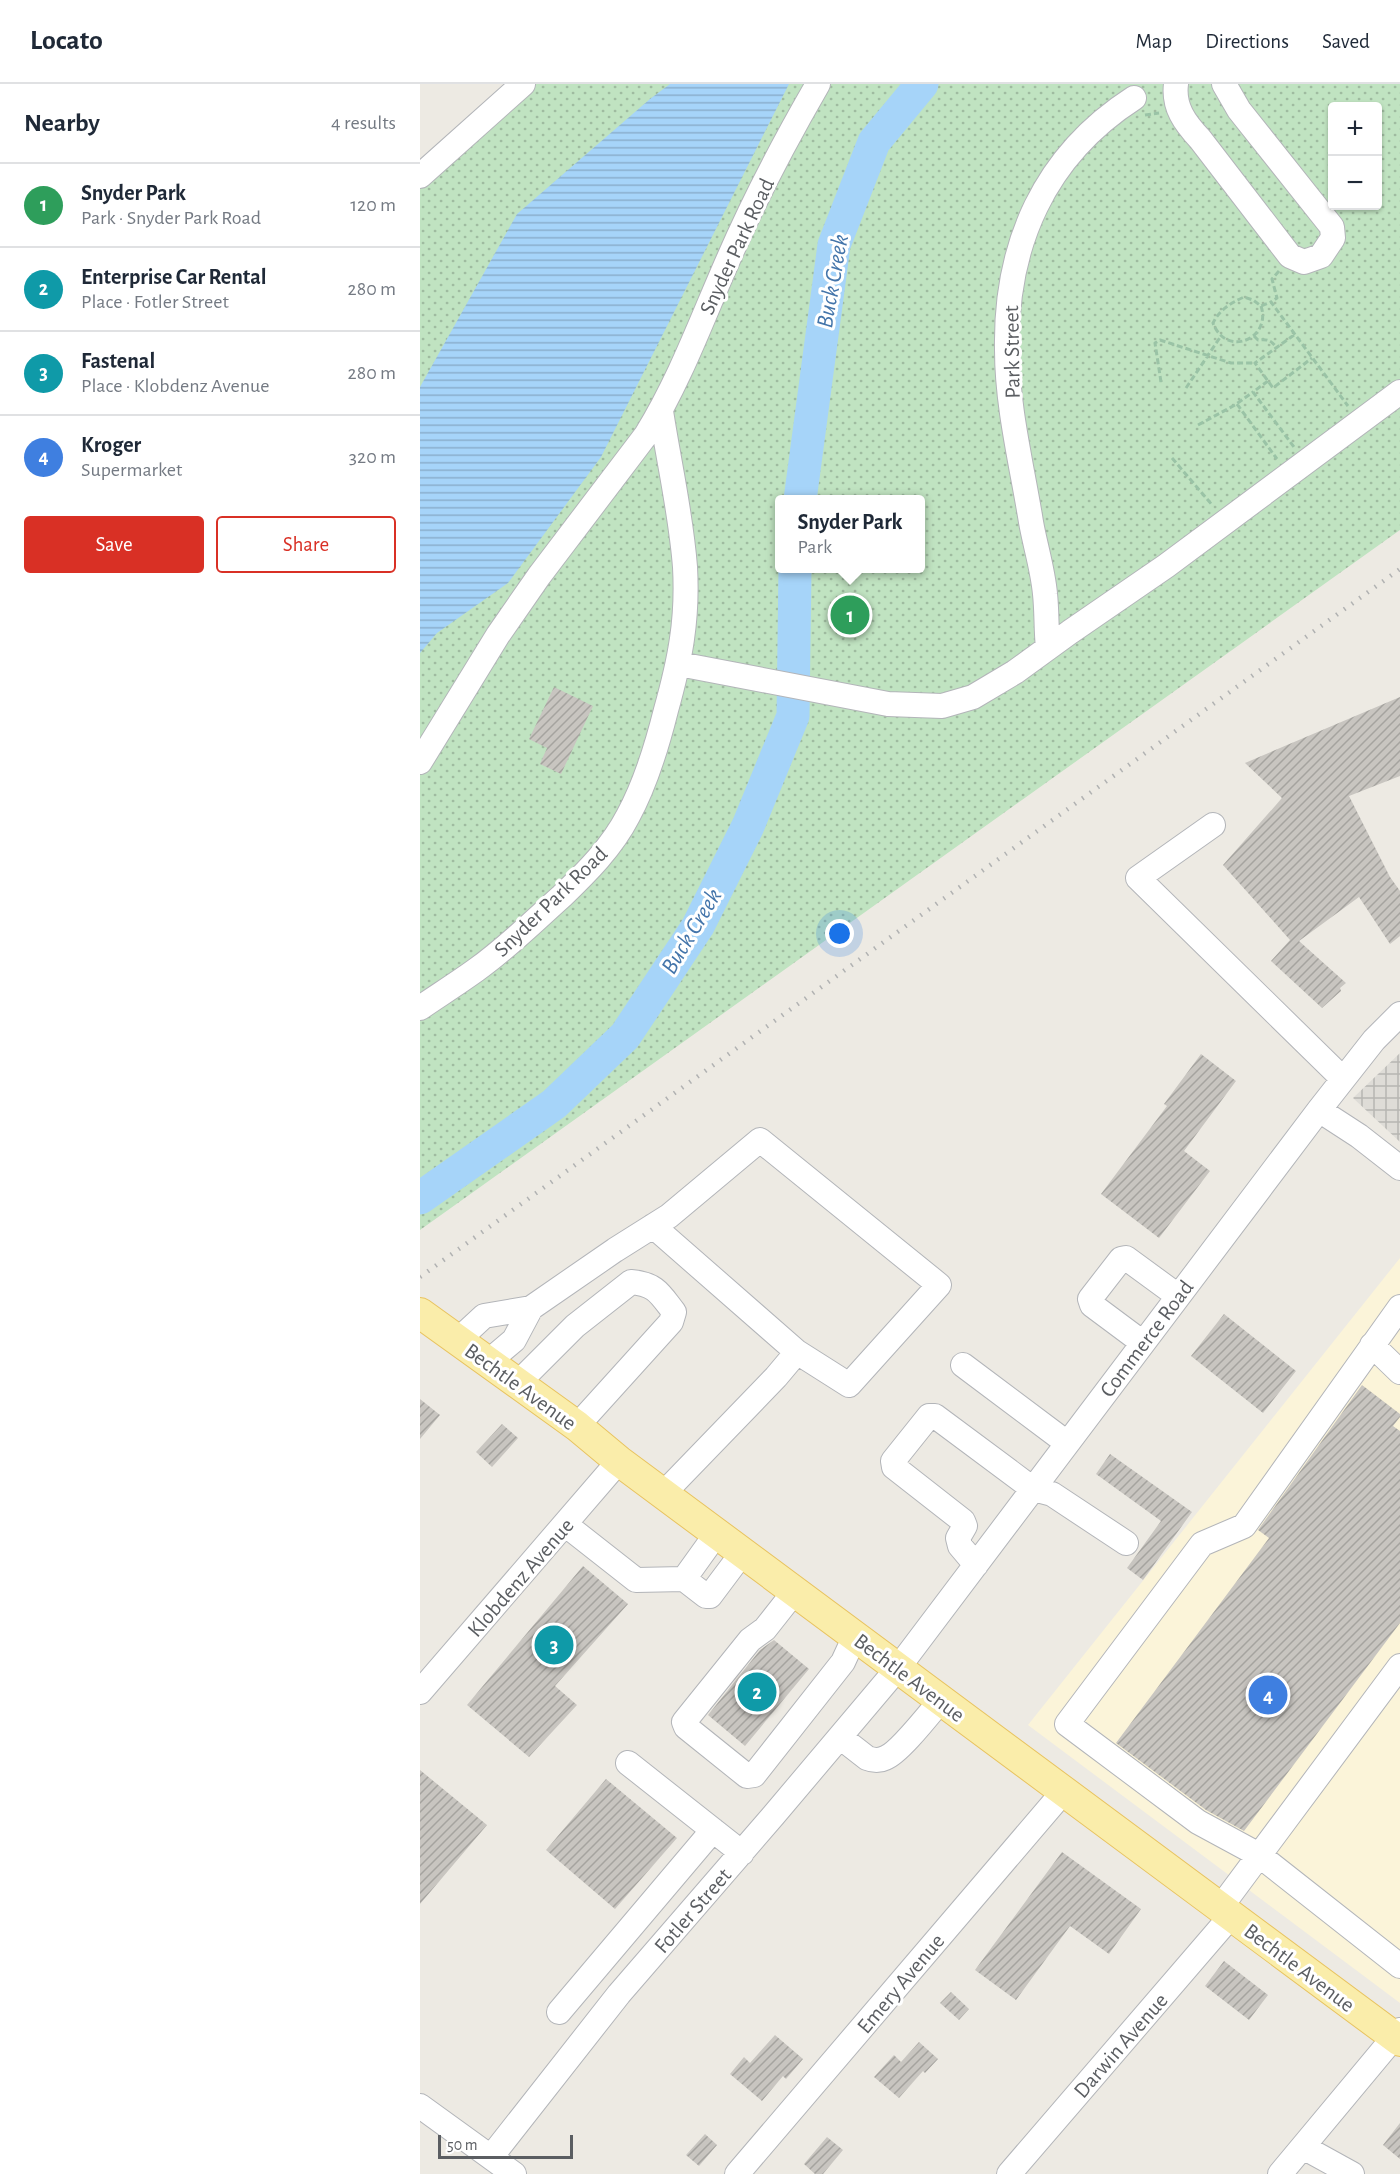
<!DOCTYPE html>
<html lang="en">
<head>
<meta charset="utf-8">
<style>
	:root { --surface:#fff; --page:#f6f6f7; --text:#1f2937; --muted:#747a83; --line:#e0e1e3; --accent:#d93025 }
	body { margin:0; font-family:"Alegreya Sans",sans-serif; background:var(--page); color:var(--text) }
	.controls { position:absolute; right:18px; top:18px; display:grid; overflow:hidden; border-radius:6px; box-shadow:0 2px 4px #0004 }
	.controls button { width:54px; height:54px; display:grid; place-items:center; padding:0; border:0; border-bottom:2px solid var(--line); background:var(--surface); color:var(--text); font:30px sans-serif }
	.scale { position:absolute; left:18px; bottom:15px; width:135px; box-sizing:border-box; padding-left:6px; border:3px solid #5b5e62; border-top:0; font-size:16px; line-height:21px; white-space:nowrap; color:#5b5e62; -webkit-text-stroke:4px #fff; paint-order:stroke }
	.you { position:absolute; left:420px; top:850px; width:21px; height:21px; margin:-15px; border:4px solid #fff; border-radius:50%; background:#1a73e8; box-shadow:0 0 0 9px #1a73e833 }
	.badge { display:grid; place-items:center; width:39px; height:39px; border-radius:50%; background:var(--accent); color:#fff; font-size:20px; font-weight:700 }
	.pin { position:absolute; translate:-50% -50%; border:3px solid #fff; box-shadow:0 2px 6px #0006 }
	.popup { position:absolute; left:355px; top:411px; width:150px; height:78px; box-sizing:border-box; display:grid; place-content:center; border-radius:6px; background:var(--surface); filter:drop-shadow(0 2px 4px #0005); font-size:20px; white-space:nowrap; color:var(--muted) }
	.popup b { font-size:22px; color:var(--text) }
	.popup::after { content:''; position:absolute; left:50%; top:100%; margin-left:-12px; border:12px solid transparent; border-top-color:var(--surface) }
	.list { margin:0; padding:0; list-style:none }
	h2 { display:flex; justify-content:space-between; align-items:center; height:78px; margin:0; padding:0 24px; font-size:26px }
	h2 small { font-size:20px; font-weight:400; color:var(--muted) }
	.list li { display:grid; grid-template-columns:39px 1fr auto; gap:18px; align-items:center; box-sizing:border-box; height:84px; padding:0 24px; border-top:2px solid var(--line) }
	.list b { display:block; font-size:22px; white-space:nowrap }
	.list p { margin:0; font-size:20px; white-space:nowrap; color:var(--muted) }
	.list em { font-size:20px; font-style:normal; color:var(--muted) }
	.actions { display:flex; gap:12px; padding:18px 24px }
	.actions a { flex:1; padding:14px 0; border:2px solid var(--accent); border-radius:6px; text-align:center; font-size:21px; color:var(--accent) }
	.actions .main { background:var(--accent); color:#fff }
	.map { position:relative; flex:none; width:980px; height:2090px; overflow:hidden }
	header { display:flex; align-items:center; gap:36px; box-sizing:border-box; height:84px; padding:0 30px; background:var(--surface); border-bottom:2px solid var(--line) }
	header strong { font-size:28px }
	nav { display:flex; gap:33px; margin-inline-start:auto; font-size:21px }
	main { display:flex }
	aside { flex:1; background:var(--surface) }
	.map>svg:first-child { display:block }
	.commercial { fill:#fbf4d9 }
	.industrial { fill:url(#industrial-grid) }
	.park { fill:url(#park-dots); fill-rule:evenodd }
	.water { fill:url(#water-rules) }
	.lines { fill:none; stroke-linecap:round; stroke-linejoin:round }
	.river { stroke:#a6d4f9; stroke-width:33 }
	.building { fill:url(#building-hatch) }
	.minor-casing { stroke:#b3b5b9; stroke-width:26 }
	.major-casing { stroke:#e8c360; stroke-width:32 }
	.path { stroke:#9ac3a6; stroke-width:3; stroke-dasharray:6 3; stroke-linecap:butt }
	.minor { stroke:#fff; stroke-width:24 }
	.major { stroke:#faedaa; stroke-width:30 }
	.rail { stroke:#b1b2b2; stroke-width:4.5; stroke-dasharray:1.5 8; stroke-linecap:butt }
	.labels { text-anchor:middle; stroke-width:6; stroke-linejoin:round; paint-order:stroke }
	.street-label { font-size:22px; fill:#5b5e62; stroke:#fff }
	.water-label { font-size:24px; font-style:italic; fill:#4475aa; stroke:#fff }
</style>
</head>
<body>
<header>
<strong>Locato</strong>
<nav><a>Map</a><a>Directions</a><a>Saved</a></nav>
</header>
<main>
<aside>
<h2>Nearby<small>4 results</small></h2>
<ul class="list">
<li><span class="badge" style="background:#2e9e5b">1</span><div><b>Snyder Park</b><p>Park · Snyder Park Road</p></div><em>120 m</em></li>
<li><span class="badge" style="background:#0f9aa8">2</span><div><b>Enterprise Car Rental</b><p>Place · Fotler Street</p></div><em>280 m</em></li>
<li><span class="badge" style="background:#0f9aa8">3</span><div><b>Fastenal</b><p>Place · Klobdenz Avenue</p></div><em>280 m</em></li>
<li><span class="badge" style="background:#3f7fe0">4</span><div><b>Kroger</b><p>Supermarket</p></div><em>320 m</em></li>
</ul>
<div class="actions"><a class="main">Save</a><a>Share</a></div>
</aside>
<div class="map">
<svg width="980" height="2090" viewBox="0 0 980 2090">
	<defs>
		<pattern id="industrial-grid" width="8" height="8" patternUnits="userSpaceOnUse" patternTransform="scale(1.5)"><rect width="8" height="8" fill="#dedcd7"/><path d="M0 4h8M4 0v8" fill="none" stroke="#b7b6b2"/></pattern>
		<pattern id="park-dots" width="8" height="8" patternUnits="userSpaceOnUse" patternTransform="scale(1.5)"><rect width="8" height="8" fill="#c0e3c1"/><path d="M2 2h.1M6 6h.1" fill="none" stroke="#9fbba0" stroke-width="1.8" stroke-linecap="round"/></pattern>
		<pattern id="water-rules" width="6" height="5" patternUnits="userSpaceOnUse" patternTransform="scale(1.5)"><rect width="6" height="5" fill="#a6d4f9"/><path d="M0 2.5h6" fill="none" stroke="#8aafcd"/></pattern>
		<pattern id="building-hatch" width="6" height="6" patternUnits="userSpaceOnUse" patternTransform="scale(1.5)"><rect width="6" height="6" fill="#c8c5c0"/><path d="M-1 1l2-2M0 6l6-6M5 7l2-2" fill="none" stroke="#a5a39f"/></pattern>
	</defs>
	<rect width="100%" height="100%" fill="#edeae3"/>
	<path class="commercial" d="M980,1174V1919L608,1641Z"/>
	<path class="industrial" d="M980,969V1058L933,1014Z"/>
	<path class="park" d="M106,0H980V446L0,1146V93ZM912,22H958V122H912ZM360,416H500V484H360Z"/>
	<path class="water" d="M250,0H369L181,373L88,499L17,549L0,569V303L97,130L230,15Z"/>
	<g class="lines">
		<path class="river" d="M380,416L414,161L454,58L502,0
			M0,1114L134,1020L205,952L278,842L328,742L373,632L375,484"/>
	</g>
	<path class="building" d="M134,603L173,622L141,690L120,680L127,664L109,655Z
		M980,613V692L929,712L970,793L980,807V852L970,860L939,813L879,857L926,899L920,904L921,907L902,924L851,877L870,856L803,781L862,714L825,679Z
		M781,970L816,997L764,1067L790,1087L739,1154L681,1110L747,1022L744,1020Z
		M804,1230L876,1287L843,1329L771,1272Z
		M942,1301L980,1330V1333L973,1342L980,1347V1539L824,1747L786,1726L696,1659L849,1454L838,1446Z
		M0,1315L20,1331L0,1355Z
		M82,1340L98,1354L72,1383L56,1368Z
		M690,1370L772,1428L723,1496L707,1484L741,1437L676,1390Z
		M163,1482L208,1520L135,1602L157,1621L109,1673L47,1621Z
		M354,1556L389,1585L325,1662L288,1631L340,1566Z
		M0,1686L67,1741L0,1820Z
		M186,1695L257,1754L195,1825L126,1766Z
		M642,1768L721,1825L689,1870L650,1842L596,1916L555,1886Z
		M804,1877L848,1911L829,1936L785,1902Z
		M531,1908L549,1925L539,1936L520,1919Z
		M355,1951L383,1975L366,1995L363,1992L342,2017L310,1990L324,1973L330,1979Z
		M499,1958L518,1975L505,1989L503,1987L479,2014L454,1993L474,1971L481,1978Z
		M980,2039V2075L963,2061Z
		M285,2050L297,2061L279,2082L266,2071Z
		M407,2053L423,2066L403,2090H395L384,2080Z"/>
	<g class="lines">
		<g class="minor-casing">
			<path id="minor" d="M756,0C753,23 765,39 780,55L870,172L884,178L901,172L913,154L912,143L819,26L804,0
				M0,92L103,0
				M628,564C626,546 627,528 625,510C623,486 615,461 611,438C602,382 587,323 587,266C585,161 624,72 714,14
				M259,580L468,620L522,622L553,613L595,588L650,548L746,482L980,308
				M0,678L78,551L119,492L226,351C260,296 282,235 308,176C334,116 365,57 398,0
				M793,741L718,794L923,995
				M0,924C19,911 38,899 56,886C87,864 114,837 142,812C167,788 192,763 208,732C226,699 237,662 246,626C260,576 268,536 265,483C261,430 249,379 241,327
				M899,1026L939,1052L980,1084
				M233,1142L377,1268
				M980,1223L824,1442L782,1460L647,1640L778,1738L839,1771L980,1882
				M111,1224L195,1166L249,1132L340,1056L519,1201L429,1301L377,1268L356,1293L243,1410
				M37,1257L64,1232L111,1224L94,1256L67,1279
				M723,1259L672,1221L670,1215L701,1175L706,1174L758,1212
				M952,1261L980,1288
				M543,1281L647,1359
				M97,1300L155,1242L211,1198C236,1200 240,1210 254,1228L251,1238L157,1342
				M146,1441L216,1496L264,1495
				M297,1449L264,1495L286,1512H290L323,1468
				M556,1481L540,1462L538,1454L545,1442L543,1437L474,1383L473,1377L509,1332H515L613,1405L632,1410L706,1459
				M375,1507L345,1545L330,1556L264,1638L266,1643L327,1692L334,1691L423,1578L435,1552
				M0,1608L199,1377
				M420,1653L447,1674C452,1676 459,1677 465,1674C479,1669 510,1629 521,1616
				M208,1679L322,1769
				M800,1824L980,1582
				M139,1928L293,1746
				M0,2022L94,2090
				M883,2063L932,2090
				M71,2073L199,1910L353,1732L478,1584L899,1026L954,956L980,930
				M317,2090L644,1707
				M589,2090L811,1832
				M860,2090L980,1946"/>
		</g>
		<g class="major-casing">
			<path id="major" d="M0,1229L157,1342L199,1377L980,1957"/>
		</g>
		<path class="path" d="M725,31L739,29
			M859,187L852,195L857,214L851,218L928,322
			M841,222C852,255 806,274 793,239C800,225 811,219 824,213L833,216L841,222L851,218
			M874,251L835,279L853,304L892,274
			M834,252L838,256C847,255 851,256 856,263
			M848,297L833,308L874,363
			M741,298L735,259L740,256L811,279H835
			M766,304L801,252
			M817,320L857,375
			M778,341L815,321L833,308
			M752,374L793,422"/>
		<use href="#minor" class="minor"/>
		<use href="#major" class="major"/>
		<path class="rail" d="M0,1193L980,485"/>
	</g>
	<g class="labels">
		<g class="street-label">
			<text transform="translate(316 162) rotate(-65)" y="8">Snyder Park Road</text>
			<text transform="translate(591 268) rotate(-91)" y="8">Park Street</text>
			<text transform="translate(130 817) rotate(-44)" y="8">Snyder Park Road</text>
			<text transform="translate(726 1254) rotate(-53)" y="8">Commerce Road</text>
			<text transform="translate(101 1302) rotate(36)" y="8">Bechtle Avenue</text>
			<text transform="translate(100 1493) rotate(-49)" y="8">Klobdenz Avenue</text>
			<text transform="translate(490 1593) rotate(37)" y="8">Bechtle Avenue</text>
			<text transform="translate(272 1826) rotate(-49)" y="8">Fotler Street</text>
			<text transform="translate(880 1883) rotate(37)" y="8">Bechtle Avenue</text>
			<text transform="translate(480 1899) rotate(-50)" y="8">Emery Avenue</text>
			<text transform="translate(700 1961) rotate(-49)" y="8">Darwin Avenue</text>
		</g>
		<g class="water-label">
			<text transform="translate(412 197) rotate(-80)" y="8">Buck Creek</text>
			<text transform="translate(271 847) rotate(-59)" y="8">Buck Creek</text>
		</g>
	</g>
</svg>
<div class="controls">
<button>+</button>
<button>−</button>
</div>
<div class="scale">50 m</div>
<div class="you"></div>
<div class="pin badge" style="left:430px;top:531px;background:#2e9e5b">1</div>
<div class="popup"><b>Snyder Park</b>Park</div>
<div class="pin badge" style="left:337px;top:1608px;background:#0f9aa8">2</div>
<div class="pin badge" style="left:134px;top:1561px;background:#0f9aa8">3</div>
<div class="pin badge" style="left:848px;top:1611px;background:#3f7fe0">4</div>
</div>
</main>
</body>
</html>
